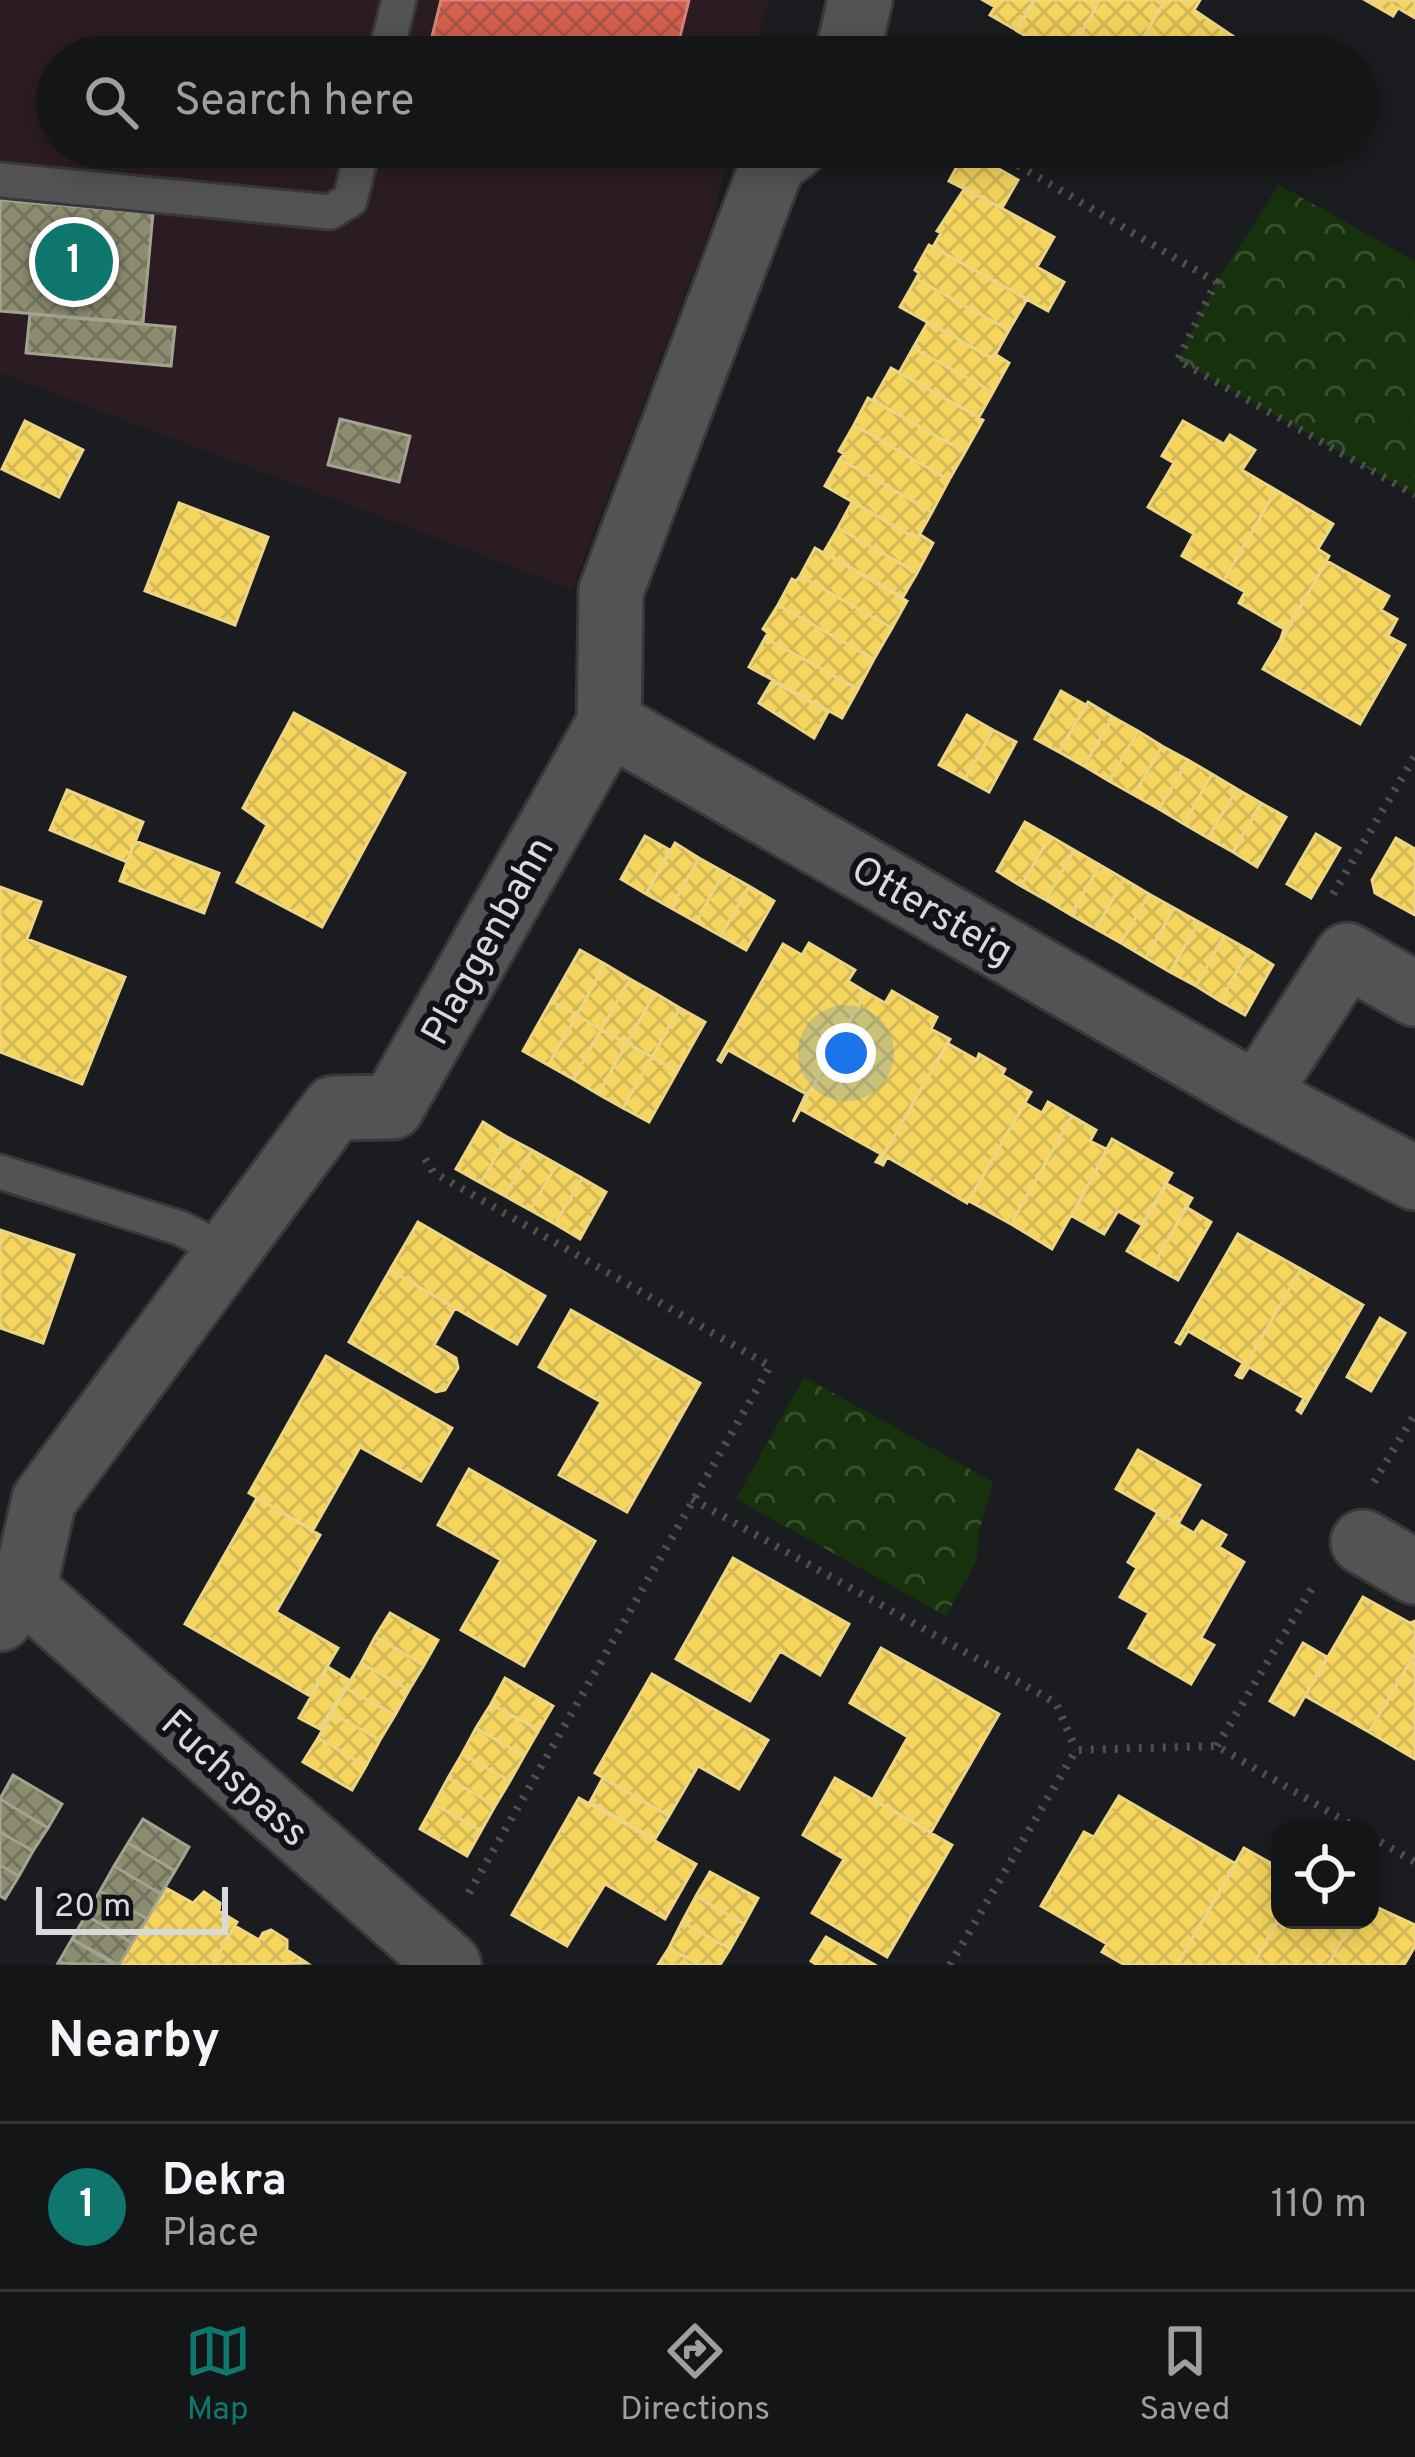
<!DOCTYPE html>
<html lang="en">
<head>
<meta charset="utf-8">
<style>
	:root { --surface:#141517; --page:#212224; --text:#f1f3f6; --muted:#9d9fa1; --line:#333436; --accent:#0f766e }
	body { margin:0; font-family:Overpass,sans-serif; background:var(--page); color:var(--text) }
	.controls { position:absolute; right:36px; bottom:36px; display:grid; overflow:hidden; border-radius:24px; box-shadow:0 6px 30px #0003 }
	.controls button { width:108px; height:108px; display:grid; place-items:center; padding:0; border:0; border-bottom:3px solid var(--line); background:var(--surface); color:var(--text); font:60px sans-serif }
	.scale { position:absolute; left:36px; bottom:30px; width:192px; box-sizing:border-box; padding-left:12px; border:6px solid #d8d9dd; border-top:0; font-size:33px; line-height:42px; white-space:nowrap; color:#d8d9dd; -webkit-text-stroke:9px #111218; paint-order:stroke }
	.you { position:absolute; left:846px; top:1053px; width:42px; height:42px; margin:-30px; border:9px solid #fff; border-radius:50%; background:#1a73e8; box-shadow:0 0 0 18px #1a73e833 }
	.badge { display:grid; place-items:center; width:78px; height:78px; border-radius:50%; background:var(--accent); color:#fff; font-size:39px; font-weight:700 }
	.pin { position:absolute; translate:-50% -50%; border:6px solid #fff; box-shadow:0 3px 12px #0006 }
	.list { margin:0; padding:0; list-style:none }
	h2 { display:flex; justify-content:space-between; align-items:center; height:156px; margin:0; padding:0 48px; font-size:51px }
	h2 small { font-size:39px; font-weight:400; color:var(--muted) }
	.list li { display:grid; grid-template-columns:78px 1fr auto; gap:36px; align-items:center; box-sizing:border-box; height:168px; padding:0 48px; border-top:3px solid var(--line) }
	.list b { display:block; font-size:45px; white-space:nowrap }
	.list p { margin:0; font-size:39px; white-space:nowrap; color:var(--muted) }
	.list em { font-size:39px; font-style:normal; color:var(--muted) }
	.icon { flex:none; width:66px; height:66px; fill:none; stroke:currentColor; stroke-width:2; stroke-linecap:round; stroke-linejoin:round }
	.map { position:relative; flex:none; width:1415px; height:1965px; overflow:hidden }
	.search { position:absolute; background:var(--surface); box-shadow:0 6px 30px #0003; left:36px; right:36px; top:36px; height:132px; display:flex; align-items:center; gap:30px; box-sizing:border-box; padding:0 42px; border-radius:66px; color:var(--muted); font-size:45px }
	.sheet { height:324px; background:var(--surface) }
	nav { display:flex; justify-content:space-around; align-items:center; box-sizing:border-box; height:168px; border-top:3px solid var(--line); background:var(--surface); font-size:33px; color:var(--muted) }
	nav a { display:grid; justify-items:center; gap:6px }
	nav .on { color:var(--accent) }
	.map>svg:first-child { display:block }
	.industrial { fill:#2b1c23 }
	.park { fill:url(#park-crowns) }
	.homes { fill:url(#homes-cross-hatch); stroke:#edd683; stroke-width:3 }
	.shops { fill:url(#shops-cross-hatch); stroke:#d78478; stroke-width:3 }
	.industry { fill:url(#industry-cross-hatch); stroke:#a3a38f; stroke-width:3 }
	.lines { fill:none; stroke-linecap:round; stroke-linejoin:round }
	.lane-casing { stroke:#38383b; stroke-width:39 }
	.street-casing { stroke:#38383b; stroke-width:69 }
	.path { stroke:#4f4f51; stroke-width:8; stroke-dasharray:3 9; stroke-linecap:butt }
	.lane { stroke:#535356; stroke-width:33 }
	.street { stroke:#535356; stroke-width:63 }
	.labels { text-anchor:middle; stroke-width:12; stroke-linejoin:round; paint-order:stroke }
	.street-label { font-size:39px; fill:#d8d9dd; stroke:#111218 }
</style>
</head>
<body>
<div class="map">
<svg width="1415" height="1965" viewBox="0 0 1415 1965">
	<defs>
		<pattern id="park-crowns" width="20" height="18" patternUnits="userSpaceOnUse" patternTransform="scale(3)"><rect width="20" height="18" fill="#16320d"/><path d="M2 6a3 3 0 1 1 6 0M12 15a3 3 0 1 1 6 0" fill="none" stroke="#374f30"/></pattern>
		<pattern id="homes-cross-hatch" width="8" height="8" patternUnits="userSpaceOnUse" patternTransform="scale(3)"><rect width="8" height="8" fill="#f6d55c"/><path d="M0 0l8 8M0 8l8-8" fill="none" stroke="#d2b757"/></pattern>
		<pattern id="shops-cross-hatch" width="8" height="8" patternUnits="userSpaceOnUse" patternTransform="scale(3)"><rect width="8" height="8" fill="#d6604d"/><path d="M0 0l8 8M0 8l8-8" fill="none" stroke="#a9574a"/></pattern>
		<pattern id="industry-cross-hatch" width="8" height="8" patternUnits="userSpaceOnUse" patternTransform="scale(3)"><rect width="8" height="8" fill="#8c8c6e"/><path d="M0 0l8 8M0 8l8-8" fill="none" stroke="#72725f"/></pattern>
	</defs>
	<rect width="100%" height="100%" fill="#1b1c1f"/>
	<path class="industrial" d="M0,0H768L754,57H57V147H731L709,231L572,589L0,373Z"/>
	<path class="park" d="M1279,185L1415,261V495L1178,360L1216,282Z
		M804,1377L993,1482L979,1531L977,1560L946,1616L736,1499Z"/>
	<path class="homes" d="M983,0H1034L1016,30L990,15L995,7Z
		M1035,0H1100L1071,51L1048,38L1043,45L1017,31Z
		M1100,0H1165L1132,57H1082L1071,51Z
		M1165,0H1200L1194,10L1237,39L1226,57H1133Z
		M1415,0V18L1398,8L1393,16L1367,1Z
		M966,150L1018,180L1002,208L949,181Z
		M965,188L1054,237L1037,267L1064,282L1048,311L933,247L941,233L937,231Z
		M929,245L1027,299L1009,330L916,279L919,273L915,270Z
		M916,279L1009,330L993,359L900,307Z
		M928,322L993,359L995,354L1009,363L993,392L913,348Z
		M913,348L993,392L979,417L899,373Z
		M891,368L983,420L965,452L873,400Z
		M868,398L965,452L949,480L854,425Z
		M25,421L83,450L59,497L2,469Z
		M1183,421L1224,444L1230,435L1255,450L1242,470L1276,490L1224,580L1182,556L1194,534L1148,507L1174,463L1162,456Z
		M854,425L949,480L932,512L840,459L844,454L839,451Z
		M840,459L932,512L917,539L825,486Z
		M1276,490L1333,524L1318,549L1329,556L1278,647L1284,629L1239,603L1245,592L1224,580Z
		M852,502L917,539L919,534L933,543L917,573L838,528Z
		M179,503L268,537L235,625L145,591Z
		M838,528L917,573L903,597L824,552Z
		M815,548L907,601L892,628L800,576Z
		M1327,561L1389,596L1381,610L1397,619L1388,636L1405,645L1360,724L1263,669Z
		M800,576L892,628L874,659L778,605L792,579L796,581Z
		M778,605L874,659L858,689L765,638L768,633L763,629Z
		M765,638L858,689L842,718L749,667Z
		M772,681L828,712L814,738L759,703Z
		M1061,691L1086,705L1059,752L1035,739Z
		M1088,702L1113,717L1084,766L1059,752Z
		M294,713L405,773L322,927L237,882L267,825L243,808Z
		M967,715L993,730L965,779L939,765Z
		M1113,717L1138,731L1109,781L1084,766Z
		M993,730L1016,742L989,792L965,779Z
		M1138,731L1162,746L1134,795L1109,781Z
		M1162,746L1188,760L1159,809L1134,795Z
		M1188,760L1212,774L1184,824L1159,809Z
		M1212,774L1237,789L1208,838L1184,824Z
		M1237,789L1261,803L1233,852L1208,838Z
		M67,790L143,822L127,862L50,830Z
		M1261,803L1286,817L1257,867L1233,852Z
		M1025,822L1050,836L1021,886L997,871Z
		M1316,834L1340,848L1311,898L1287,884Z
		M645,836L670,850L646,894L621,879Z
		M1050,836L1074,850L1046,900L1021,886Z
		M1396,838L1415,849V915L1375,893L1372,880Z
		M135,841L219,873L204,913L120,881Z
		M675,843L699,858L671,908L646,894Z
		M1074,850L1100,865L1071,915L1046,900Z
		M699,858L724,872L696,922L671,908Z
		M1100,865L1124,879L1096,929L1071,915Z
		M724,872L749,886L721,936L696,922Z
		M1124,879L1149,894L1121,943L1096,929Z
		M749,886L774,901L746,950L721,936Z
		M0,887L41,902L27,939L125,977L82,1084L0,1052Z
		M1149,894L1174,908L1146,958L1121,943Z
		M1174,908L1199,922L1170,972L1146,958Z
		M1199,922L1224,936L1196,986L1170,972Z
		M1224,936L1249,950L1220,1001L1196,986Z
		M809,943L855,970L848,981L866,992L793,1122L806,1094L728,1050L721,1062L718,1060L783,944L802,955Z
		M580,950L605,964L577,1015L551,1001Z
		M1249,950L1273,965L1245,1015L1220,1001Z
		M605,964L630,979L601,1030L577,1015Z
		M630,979L655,993L627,1043L601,1030Z
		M892,991L937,1017L931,1029L950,1039L879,1163L876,1162L881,1154L800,1109L866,992L885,1003Z
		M655,993L680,1008L652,1057L627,1043Z
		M551,1001L577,1015L548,1065L523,1051Z
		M680,1008L705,1022L677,1072L652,1057Z
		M577,1015L601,1030L573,1079L548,1065Z
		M601,1030L627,1043L598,1094L573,1079Z
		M627,1043L652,1057L623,1108L598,1094Z
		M947,1043L977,1060L979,1054L1005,1069L1002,1075L1031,1092L967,1203L887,1157L883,1165L879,1163Z
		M652,1057L677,1072L649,1122L623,1108Z
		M1048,1102L1072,1116L1011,1224L969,1201L1025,1103L1042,1113Z
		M1072,1116L1096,1130L1090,1141L1108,1150L1052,1249L1011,1224Z
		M483,1122L507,1137L481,1183L456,1169Z
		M507,1137L532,1150L505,1196L481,1183Z
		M1112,1139L1172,1173L1142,1225L1118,1211L1104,1234L1072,1216Z
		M532,1150L557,1164L530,1210L505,1196Z
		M557,1164L582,1178L555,1224L530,1210Z
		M582,1178L606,1192L580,1239L555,1224Z
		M1167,1184L1192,1198L1153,1266L1127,1251Z
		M1186,1207L1211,1222L1178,1280L1153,1266Z
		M418,1222L545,1296L517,1344L390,1270Z
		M0,1230L74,1255L43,1343L0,1328Z
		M1238,1234L1301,1269L1239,1377L1236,1375L1243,1363L1188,1331L1180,1344L1176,1342Z
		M1301,1269L1363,1305L1301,1413L1297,1410L1304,1398L1249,1367L1242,1378L1239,1377Z
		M390,1270L455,1308L434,1345L456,1358L458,1368L445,1390L436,1392L349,1342Z
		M571,1310L700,1383L627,1512L559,1475L601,1402L539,1367Z
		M1380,1318L1405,1333L1371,1391L1347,1377Z
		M326,1356L452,1428L421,1481L360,1447L313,1530L249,1493Z
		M1138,1450L1200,1485L1178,1524L1116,1489Z
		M469,1469L595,1541L524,1666L461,1630L501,1560L438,1525Z
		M257,1498L320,1535L276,1612L338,1648L310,1696L185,1624Z
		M1158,1512L1194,1533L1202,1521L1226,1535L1219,1547L1244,1562L1201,1638L1214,1645L1191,1684L1129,1648L1149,1613L1120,1597L1137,1568L1128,1562Z
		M733,1558L849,1624L820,1675L780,1651L750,1701L676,1659Z
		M1363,1597L1410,1623L1415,1621V1653L1369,1732L1305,1696Z
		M390,1613L438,1640L424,1665L375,1637Z
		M375,1637L424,1665L409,1690L361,1663Z
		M1303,1643L1327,1657L1294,1715L1270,1701Z
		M881,1648L999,1714L931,1832L873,1799L908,1737L850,1703Z
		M1415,1653V1759L1369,1732Z
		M361,1663L409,1690L395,1715L346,1688Z
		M328,1667L349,1680L320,1729L299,1718Z
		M652,1674L768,1740L739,1789L698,1766L669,1816L595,1773Z
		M505,1678L553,1706L539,1730L491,1704Z
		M346,1688L395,1715L380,1740L332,1713Z
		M491,1704L539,1730L524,1756L476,1728Z
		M332,1713L380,1740L366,1766L318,1738Z
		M476,1728L524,1756L510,1781L462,1754Z
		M318,1738L366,1766L352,1790L303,1762Z
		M462,1754L510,1781L495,1806L448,1778Z
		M448,1778L495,1806L481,1831L434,1804Z
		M603,1778L669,1816L655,1839L590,1802Z
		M835,1778L952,1845L887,1957L812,1913L844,1859L803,1835Z
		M1119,1796L1236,1864L1177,1965H1125L1102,1952L1107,1944L1041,1906L1084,1832L1094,1837Z
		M579,1798L696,1864L665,1919L605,1884L567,1946L512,1915Z
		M434,1804L481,1831L467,1856L420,1829Z
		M1244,1848L1278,1867L1280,1864V1917L1253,1965H1177Z
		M710,1872L758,1898L744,1924L696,1896Z
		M166,1888L193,1903L204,1892L220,1903L219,1911L237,1922L212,1965H119Z
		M696,1896L744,1924L730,1949L682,1922Z
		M1370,1904L1415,1925V1946L1404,1965H1328L1354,1920H1370Z
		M1280,1917V1920H1354L1328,1965H1253Z
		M682,1922L730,1949L720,1965H700L669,1948Z
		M235,1926L259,1940L263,1933L271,1930L287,1940V1950L307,1963L212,1965Z
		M826,1937L875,1965H817L811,1961Z
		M669,1948L700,1965H658Z"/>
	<path class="shops" d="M441,0H689L675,57H427Z"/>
	<path class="industry" d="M0,200L153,213L143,323L0,311Z
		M30,314L175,327L171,366L26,353Z
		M340,419L410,436L399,482L328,465Z
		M13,1775L62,1804L48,1828L0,1799Z
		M0,1799L48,1828L33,1851L0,1832Z
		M143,1819L189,1847L175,1871L128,1843Z
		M0,1832L33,1851L19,1876L0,1865Z
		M128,1843L175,1871L161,1894L114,1866Z
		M0,1865L19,1876L5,1899L0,1896Z
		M114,1866L161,1894L147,1919L100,1891Z
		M100,1891L147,1919L132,1943L86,1915Z
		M86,1915L132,1943L119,1965L72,1939Z
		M72,1939L115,1965L58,1963Z"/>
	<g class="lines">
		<g class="lane-casing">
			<path id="lane" d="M385,57L399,0
				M0,180L330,212L350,200L363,147
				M0,1172L180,1228L227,1252"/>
		</g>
		<g class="street-casing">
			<path id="street" d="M847,57L860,0
				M609,723L1257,1095L1415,1178
				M1257,1095L1347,955L1415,994
				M1363,1542L1415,1572
				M24,1589L449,1965
				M0,1619L24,1589L44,1500L334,1108L392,1107L609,723L611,591L773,163L795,147"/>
		</g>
		<path class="path" d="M987,147L1216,282L1178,360L1415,495
			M1333,894L1415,756
			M425,1159L433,1172L770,1366L466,1898
			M1374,1482L1415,1414
			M692,1499L1056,1703L1076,1750
			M1217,1746L1315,1583
			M1370,1836L1415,1862
			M950,1965L1076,1750L1217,1746L1360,1830"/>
		<use href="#lane" class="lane"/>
		<use href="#street" class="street"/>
	</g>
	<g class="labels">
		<g class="street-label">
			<text transform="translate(933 909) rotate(30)" y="14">Ottersteig</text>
			<text transform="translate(486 940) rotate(-61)" y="14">Plaggenbahn</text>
			<text transform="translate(236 1777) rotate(42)" y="14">Fuchspass</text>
		</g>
	</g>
</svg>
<div class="controls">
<button><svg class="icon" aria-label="locate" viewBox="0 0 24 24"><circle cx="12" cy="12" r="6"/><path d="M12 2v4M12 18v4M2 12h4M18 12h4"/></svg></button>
</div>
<div class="scale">20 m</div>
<div class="you"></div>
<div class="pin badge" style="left:74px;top:262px">1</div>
<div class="search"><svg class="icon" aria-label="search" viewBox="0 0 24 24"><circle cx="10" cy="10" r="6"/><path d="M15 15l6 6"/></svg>Search here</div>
</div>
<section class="sheet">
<h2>Nearby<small></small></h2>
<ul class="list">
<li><span class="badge">1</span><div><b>Dekra</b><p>Place</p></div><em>110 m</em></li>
</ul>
</section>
<nav>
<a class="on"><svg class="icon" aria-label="map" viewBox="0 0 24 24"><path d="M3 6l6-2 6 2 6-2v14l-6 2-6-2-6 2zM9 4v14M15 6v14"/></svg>Map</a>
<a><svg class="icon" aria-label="directions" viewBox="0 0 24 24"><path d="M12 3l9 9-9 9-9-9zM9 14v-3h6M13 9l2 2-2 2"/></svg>Directions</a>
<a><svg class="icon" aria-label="saved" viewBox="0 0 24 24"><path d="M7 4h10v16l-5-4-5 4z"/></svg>Saved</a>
</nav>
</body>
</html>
